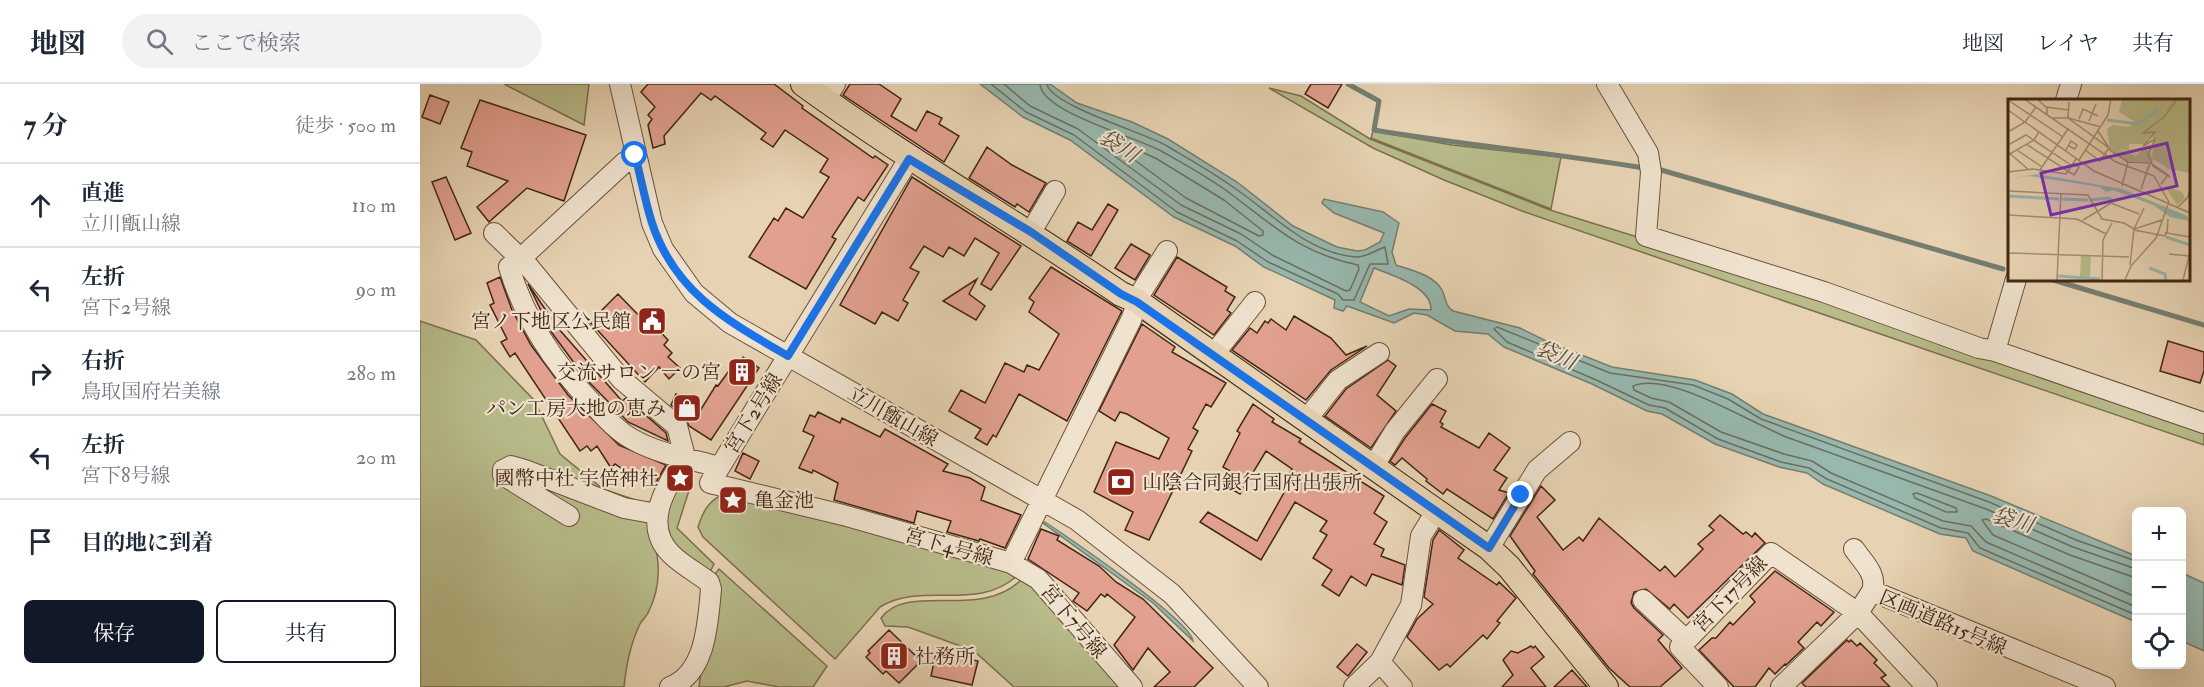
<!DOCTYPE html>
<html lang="ja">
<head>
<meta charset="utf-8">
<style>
	:root { --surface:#fff; --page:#f2f2f3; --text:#1f2937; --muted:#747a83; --line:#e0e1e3; --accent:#111827 }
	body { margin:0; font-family:"IM FELL Double Pica","Noto Serif JP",serif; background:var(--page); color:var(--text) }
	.controls { position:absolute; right:18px; bottom:18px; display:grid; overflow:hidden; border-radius:9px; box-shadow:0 6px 24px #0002 }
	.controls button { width:54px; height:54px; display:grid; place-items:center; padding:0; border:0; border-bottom:2px solid var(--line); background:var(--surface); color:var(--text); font:30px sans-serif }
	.stop { position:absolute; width:18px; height:18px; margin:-14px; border:4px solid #1a73e8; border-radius:50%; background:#fff }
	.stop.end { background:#1a73e8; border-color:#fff; box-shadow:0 2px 6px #0008 }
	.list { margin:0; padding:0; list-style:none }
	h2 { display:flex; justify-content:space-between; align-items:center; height:78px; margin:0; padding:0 24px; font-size:26px }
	h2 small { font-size:20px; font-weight:400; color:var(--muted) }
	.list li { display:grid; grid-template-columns:39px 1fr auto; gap:18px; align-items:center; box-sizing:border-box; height:84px; padding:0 24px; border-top:2px solid var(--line) }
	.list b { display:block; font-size:22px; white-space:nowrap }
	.list p { margin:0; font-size:20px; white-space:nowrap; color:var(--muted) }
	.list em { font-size:20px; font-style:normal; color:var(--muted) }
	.actions { display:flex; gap:12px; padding:18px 24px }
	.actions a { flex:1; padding:14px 0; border:2px solid var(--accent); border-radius:9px; text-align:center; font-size:21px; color:var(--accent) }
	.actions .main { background:var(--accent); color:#fff }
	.icon { flex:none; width:33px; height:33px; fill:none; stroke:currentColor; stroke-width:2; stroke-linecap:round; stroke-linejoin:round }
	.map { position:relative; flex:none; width:1784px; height:603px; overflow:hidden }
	header { display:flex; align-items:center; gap:36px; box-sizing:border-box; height:84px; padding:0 30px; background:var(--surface); border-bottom:2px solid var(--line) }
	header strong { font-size:28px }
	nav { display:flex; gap:33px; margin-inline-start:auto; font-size:21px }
	.search { width:420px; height:54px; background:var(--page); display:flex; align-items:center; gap:15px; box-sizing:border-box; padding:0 21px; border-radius:33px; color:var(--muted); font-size:22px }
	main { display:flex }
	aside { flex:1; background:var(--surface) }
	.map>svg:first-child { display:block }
	.green { fill:#b8bb8a; stroke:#7d704e; stroke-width:1.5 }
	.water { fill:#97b8ae; stroke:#757e70; stroke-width:1.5; fill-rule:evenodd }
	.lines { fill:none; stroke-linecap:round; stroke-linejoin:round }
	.shore { stroke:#6c6f60; stroke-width:1.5 }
	.stream { stroke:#757e70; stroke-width:5 }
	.building { fill:#e2a190; stroke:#422612; stroke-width:1.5 }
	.minor-casing { stroke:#6b513a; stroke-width:22 }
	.major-casing { stroke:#422612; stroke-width:26 }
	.minor { stroke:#efe2ce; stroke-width:20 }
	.major { stroke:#e7d3b3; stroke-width:24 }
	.route { stroke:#1a73e8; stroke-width:8 }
	.labels { text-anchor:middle; stroke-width:4.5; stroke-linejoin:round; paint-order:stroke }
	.poi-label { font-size:20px; fill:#422612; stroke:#efe2ce; text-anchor:end }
	.street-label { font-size:20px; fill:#422612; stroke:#efe2ce }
	.water-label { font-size:21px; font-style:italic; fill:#574a39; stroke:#efe2ce }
	.inset-river { fill:none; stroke:#97b8ae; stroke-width:3 }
	.inset-road { fill:none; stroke:#a58e73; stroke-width:1.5 }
	.view { fill:#7b2cbf; fill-opacity:0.15; stroke:#7b2cbf; stroke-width:3 }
	.inset-edge { fill:none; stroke:#422612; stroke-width:3 }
</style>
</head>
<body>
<header>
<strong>地図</strong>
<div class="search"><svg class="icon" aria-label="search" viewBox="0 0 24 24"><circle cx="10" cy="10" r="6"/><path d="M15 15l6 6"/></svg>ここで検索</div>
<nav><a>地図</a><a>レイヤ</a><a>共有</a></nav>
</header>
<main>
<aside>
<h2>7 分<small>徒歩 · 500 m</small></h2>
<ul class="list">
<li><svg class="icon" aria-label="ahead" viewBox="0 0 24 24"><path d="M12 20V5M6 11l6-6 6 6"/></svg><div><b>直進</b><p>立川甑山線</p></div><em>110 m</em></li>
<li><svg class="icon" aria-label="left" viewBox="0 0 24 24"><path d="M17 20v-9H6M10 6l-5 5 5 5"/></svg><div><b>左折</b><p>宮下2号線</p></div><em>90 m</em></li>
<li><svg class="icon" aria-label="right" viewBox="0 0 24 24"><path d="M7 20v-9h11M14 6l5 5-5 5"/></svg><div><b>右折</b><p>鳥取国府岩美線</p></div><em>280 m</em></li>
<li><svg class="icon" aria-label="left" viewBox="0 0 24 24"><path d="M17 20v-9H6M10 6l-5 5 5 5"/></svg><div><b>左折</b><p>宮下8号線</p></div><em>20 m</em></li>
<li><svg class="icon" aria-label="arrive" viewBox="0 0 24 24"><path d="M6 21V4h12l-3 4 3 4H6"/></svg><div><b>目的地に到着</b></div></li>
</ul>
<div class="actions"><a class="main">保存</a><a>共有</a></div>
</aside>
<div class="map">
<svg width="1784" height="603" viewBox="0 0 1784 603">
	<rect width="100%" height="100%" fill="#e7d3b3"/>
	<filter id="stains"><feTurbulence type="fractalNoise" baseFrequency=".00333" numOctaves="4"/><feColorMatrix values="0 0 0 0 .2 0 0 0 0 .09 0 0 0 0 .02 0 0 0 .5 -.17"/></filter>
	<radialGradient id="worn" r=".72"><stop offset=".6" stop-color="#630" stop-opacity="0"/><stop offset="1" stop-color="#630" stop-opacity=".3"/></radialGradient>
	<path class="green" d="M84,0H169L164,41Z
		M849,4L881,12L950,55L1130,126L1334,189L1784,344V361L1102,127L1024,96L953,64Z
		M953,47L1032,61L1141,73L1131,125L951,54Z
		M0,237L56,256L114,316L140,370L183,405L216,416C236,451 248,490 228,529C226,533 222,536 220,540C211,558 206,583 204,603H0Z
		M264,387L271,389L273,394L257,444L294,480L289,490L254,468L241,442Z
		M305,410L355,422L597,489V492C557,528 503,497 460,523L415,575L283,453L278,443C283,428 288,416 305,410Z
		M299,485L407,582L393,603H359L327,597L304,603H279L292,494Z
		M603,494H606L707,603H594L554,567L488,543L465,542L461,534C489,497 561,538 603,494Z"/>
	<path class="water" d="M560,0H630L657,19L712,38L748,55L817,98L873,142L917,163L937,167L945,166L960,158L964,149L914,129L902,119L904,115L963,128L979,139L972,168L976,181C991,186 1014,191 1022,206C1026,214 1025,222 1033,227L1100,244L1126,257L1192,283L1275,296L1312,310L1343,330L1571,412L1716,472V538L1553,467L1546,454L1520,450L1403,400L1387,389L1359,383L1295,360L1242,330L1227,327L1172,300L1084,263L1068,250L1035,247L1007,231L994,229L974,239L927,222L923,227L914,224L915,216L844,183L815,162L754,133L650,56L603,33ZM954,184C972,191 1012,203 1011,226L989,225L969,232L940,218Z
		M720,232L1008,436L719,234Z
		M625,438C649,454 770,536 773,557L733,519L623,439Z
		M1762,489L1784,499V567L1762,557Z"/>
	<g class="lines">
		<path class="shore" d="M571,0L606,28L654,51L757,128L817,157L848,178L918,210L923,216H934L950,180H968L965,163C955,166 946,174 935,173C885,168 852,129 813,103C792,88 769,75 747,62C725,49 630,21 627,0
			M584,0L610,22L658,45L761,121L821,150L852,171L926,207L930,206L939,185L938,181C881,169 856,144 811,110C790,94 764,80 741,67C716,53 621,28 620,0
			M699,57L737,75L804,116L843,147V151L839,152L766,114L697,63L696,59Z
			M1497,409L1536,424L1537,428H1526L1495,414L1493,410Z
			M1716,477L1656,456L1569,418L1341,335L1308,315L1273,301L1190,289L1077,243L1074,245L1087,258L1174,295L1229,321L1245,324L1298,355L1361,378L1389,384L1407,395L1521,444L1548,449L1560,464L1716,531
			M1716,485L1653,463L1566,425L1369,354C1334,341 1248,286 1213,302L1214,306L1231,314L1249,318L1301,348L1364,370L1392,377L1411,389L1523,437L1551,442L1566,458L1716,523
			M1716,494L1650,471L1566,435L1562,436L1573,451L1716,513"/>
		<path class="stream" d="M928,0L959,17L954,46C1043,61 1134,69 1224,84
			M1241,86L1583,185
			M1630,195L1784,241"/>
	</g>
	<path class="building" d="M228,0H354L383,22L382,24L453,74L455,72L468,81L444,117L438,113L412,153L416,155L386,205L329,173L354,134L358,137L366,124L383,134L409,93L400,88L408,75L365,46L353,63L341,55L346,49L295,12L291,16L281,9L244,52L245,60L233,64L228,41L232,35L228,31L235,23L221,8Z
		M430,0H459L481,15L471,32L496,47L507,27L522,34L519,40L539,52L524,78L423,11Z
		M891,0H922L908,24L885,10Z
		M10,11L29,18L20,40L2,33Z
		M60,16L166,51L144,117L107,104L69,138L57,123L88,97L47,82L52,68L41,64Z
		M567,63L592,81L626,99L609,128L597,120L595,123L549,94Z
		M26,93L51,149L35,156L12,98Z
		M492,93L601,162L571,206L561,200L579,169L555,154L544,172L529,163L523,173L504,162L490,184L499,188L483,216L488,219L478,237L462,228L455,240L420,221Z
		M688,120L698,126L671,172L647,157L658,138L672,146Z
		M711,160L730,171L715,196L695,184Z
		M757,173L807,203L805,207L815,213L807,226L811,229L794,251L734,211Z
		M631,183L702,227L647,337L599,310L576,353L573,351L567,361L555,354L561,345L529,327L541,306L565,319L585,279L604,288L607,281L619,286L639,250L609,228L614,218L609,214Z
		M80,193L92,226L111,261L148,311L199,361L246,381L235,400L226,394L223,399L195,380L191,384L177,362L171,367L167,362L160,367L95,269L90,273L81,258L87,255L70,221L74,219L67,199Z
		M557,195L549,210L565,222L556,236L523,217Z
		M108,200L138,244L202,317L206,314L246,349L248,357L208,338L166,295L132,249Z
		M198,210L230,243L233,240L248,256L244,261L252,269L248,273L260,284L249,295L239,283L225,298L170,238Z
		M874,232L911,254L926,271L947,262L911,286L886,316L812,266L830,244L837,249L845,237L848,239L851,235L866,246Z
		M722,240L755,263L752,268L806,299L791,323L786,320L773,344L778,347L768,365L772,367L729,456L705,446L713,428L674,408L696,358L739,375L749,354L707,330L700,328L695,337L679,327Z
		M1748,257L1784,268V287L1780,299L1740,287Z
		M323,273L339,284L291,356L269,342L265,333L251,321L256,310L280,327L296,301L298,302L313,281L317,284Z
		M968,276L976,282L957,311L976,327L951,364L905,332L926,305Z
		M833,320L854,335L852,338L881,355L879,358L964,412L954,429L967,438L954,460L964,465L961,472L985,481L982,501L952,490L946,502L931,492L919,512L902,501L912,486L893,474L907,451L900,447L907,437L875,418L841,476L780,438L788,428L837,457L866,405L862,401L872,385L846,367L820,410L806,402L815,390L803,383L820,349L817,347Z
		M1012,320L1026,327L1020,338L1023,340L1021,343L1059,364L1069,349L1090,364L1074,386L1087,394L1079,406L1089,409L1073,435L1027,405L1023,410L1006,397L1007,395L982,374L975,381L970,377L985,354Z
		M398,328L420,339L422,334L460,353L465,345L528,380L523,387L550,394L565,403L561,416L601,431L585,464L560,455L559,457L527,448L531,437L497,427L494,439L414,416L418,399L393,386L392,389L379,384L394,352L383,347L390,331L395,333Z
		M323,369L339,377L330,395L315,387Z
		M1121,402L1135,416L1117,433L1143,466L1159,453L1163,457L1179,434L1240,487L1245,482L1255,493L1283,465L1278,460L1294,446L1289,442L1300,431L1323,450L1326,448L1332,453L1335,449L1345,459L1268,534L1254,520L1250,525L1226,505L1214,508L1211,519L1214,524L1243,551L1238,556L1262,584L1240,603H1210L1189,584L1113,490L1115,487L1090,452Z
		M621,445L639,452L637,456L679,482L696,498L723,515L793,584L774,603H734L750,588L728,564L713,586L694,561L715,533L687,510L685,513L681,510L667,527L653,517L659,509L608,475Z
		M1019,446L1044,466L1038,474L1077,501L1079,498L1096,514L1077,537L1080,539L1067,555L1063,551L1030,583L1027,580L1019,586L987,553L997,535L1013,520L1004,513L1013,456Z
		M1355,487L1414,528L1401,542L1397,538L1378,558L1384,564L1366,581L1365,580L1355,590L1349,584L1335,603H1314L1279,566L1292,554H1296L1310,538L1313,541L1335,518L1330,512Z
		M469,546L501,577L479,599L466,587L463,590L446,573L450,569L448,567Z
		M1427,556L1429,558L1431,556L1437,562L1440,559L1457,576L1454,579L1466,591L1461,594L1470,603H1386L1382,599Z
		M937,560L947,568L928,592L917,583Z
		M1111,562L1113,564L1115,562L1124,573L1111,584L1126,603H1082L1093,591L1083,576L1091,567L1098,569Z
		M516,569L558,577L552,601L511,592Z
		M1152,586L1167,603H1134Z"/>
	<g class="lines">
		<g class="minor-casing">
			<path id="minor" d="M200,0L232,139L243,165L274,209L310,239L657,436L752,510L838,603
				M1187,0L1228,69L1231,88L1226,152L1404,208L1559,264L1575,267L1784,339
				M405,16L415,0
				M1646,16L1651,0
				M489,75L290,399L423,431L591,479L711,236L722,207L747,167
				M205,78L100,175L89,183C105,236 133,278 171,318C184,332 196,346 212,355C238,370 271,375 299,383
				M611,148L635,107
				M74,149L109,183L201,295L257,342L265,373C247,401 221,440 251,470C262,481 277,489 289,498L291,505C288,538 286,590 250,603
				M1575,267L1596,195
				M793,271L835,218
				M886,336L918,296L959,269
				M953,383L975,347L1017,295
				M149,432L83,391V386L91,382L105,386L204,424L237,430
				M1069,464L1117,386L1150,358
				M1434,465C1443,478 1458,491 1452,507
				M591,479L618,495L712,603
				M1223,516L1266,556
				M960,578L991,521L1001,452L1017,426
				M934,603L960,578L982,603
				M1298,603L1260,563L1351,469L1438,529L1507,603
				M1361,603L1438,529L1452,507L1685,603"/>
		</g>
		<g class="major-casing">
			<path id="major" d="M383,0C486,75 596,138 701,210L717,217L1069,464L1089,483L1186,603"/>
		</g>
		<use href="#minor" class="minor"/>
		<use href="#major" class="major"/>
	</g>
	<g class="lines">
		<path class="route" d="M215,71C221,94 225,117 232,139C255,209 308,237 368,272L489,75L611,148L701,210L717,218L1069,464L1101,411"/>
	</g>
	<defs>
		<g id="civic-square" transform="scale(1.5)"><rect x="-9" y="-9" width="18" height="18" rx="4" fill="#8f2418" stroke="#efe2ce"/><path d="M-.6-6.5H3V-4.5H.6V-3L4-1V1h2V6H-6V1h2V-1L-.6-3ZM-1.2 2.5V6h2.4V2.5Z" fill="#fff"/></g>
		<g id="building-square" transform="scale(1.5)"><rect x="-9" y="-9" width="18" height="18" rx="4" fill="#8f2418" stroke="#efe2ce"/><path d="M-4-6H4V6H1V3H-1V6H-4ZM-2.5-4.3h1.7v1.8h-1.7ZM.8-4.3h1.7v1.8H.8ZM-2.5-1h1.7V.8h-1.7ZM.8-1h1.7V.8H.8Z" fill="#fff"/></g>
		<g id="shop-square" transform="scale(1.5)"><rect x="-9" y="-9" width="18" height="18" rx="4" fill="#8f2418" stroke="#efe2ce"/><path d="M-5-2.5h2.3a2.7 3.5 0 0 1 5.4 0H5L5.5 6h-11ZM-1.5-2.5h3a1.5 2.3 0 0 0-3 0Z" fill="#fff"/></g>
		<g id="sight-square" transform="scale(1.5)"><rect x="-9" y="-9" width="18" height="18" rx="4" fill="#8f2418" stroke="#efe2ce"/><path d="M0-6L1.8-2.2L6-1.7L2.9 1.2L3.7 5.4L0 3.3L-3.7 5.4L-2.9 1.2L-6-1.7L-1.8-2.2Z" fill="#fff"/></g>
		<g id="bank-square" transform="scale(1.5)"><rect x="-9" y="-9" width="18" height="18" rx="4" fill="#8f2418" stroke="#efe2ce"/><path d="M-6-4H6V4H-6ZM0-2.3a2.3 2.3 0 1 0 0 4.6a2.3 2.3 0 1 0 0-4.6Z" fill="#fff"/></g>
	</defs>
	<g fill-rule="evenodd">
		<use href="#civic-square" x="232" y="237"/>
		<use href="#building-square" x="322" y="288"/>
		<use href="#shop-square" x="267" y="324"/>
		<use href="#sight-square" x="260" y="394"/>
		<use href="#bank-square" x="701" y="398"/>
		<use href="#sight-square" x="313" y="416"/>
		<use href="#building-square" x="474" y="572"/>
	</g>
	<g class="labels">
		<g class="poi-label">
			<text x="211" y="244">宮ノ下地区公民館</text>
			<text x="301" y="295">交流サロン 一の宮</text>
			<text x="246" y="331">パン工房大地の恵み</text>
			<text x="239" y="401">國幣中社 宇倍神社</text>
			<text x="722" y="405" text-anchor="start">山陰合同銀行国府出張所</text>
			<text x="334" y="423" text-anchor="start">亀金池</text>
			<text x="495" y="579" text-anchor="start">社務所</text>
		</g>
		<g class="street-label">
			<text transform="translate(333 329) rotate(-58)" y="7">宮下2号線</text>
			<text transform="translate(473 332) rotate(30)" y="7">立川甑山線</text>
			<text transform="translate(529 462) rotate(16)" y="7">宮下4号線</text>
			<text transform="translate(1310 510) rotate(-46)" y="7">宮下17号線</text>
			<text transform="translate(654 537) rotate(50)" y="7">宮下7号線</text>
			<text transform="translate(1523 538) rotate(23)" y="7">区画道路15号線</text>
		</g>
		<g class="water-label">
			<text transform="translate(699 62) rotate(32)" y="7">袋川</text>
			<text transform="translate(1136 271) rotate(23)" y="7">袋川</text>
			<text transform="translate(1593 436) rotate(16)" y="7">袋川</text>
		</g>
	</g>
	<g transform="translate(1588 15)">
		<rect width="182" height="182" fill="#e7d3b3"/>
		<path d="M114,0H181V74L161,70L145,60L144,64L142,59L141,63L118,62L102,50L99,30L105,26L121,28L127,23L111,13ZM140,38L146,39L144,58L139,48L128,57L112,50L121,52V45H136ZM157,87L174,93L177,99L169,106ZM73,157H83L82,179L72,178Z" fill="#b8bb8a" fill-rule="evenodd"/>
		<path d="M29,75L114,90L179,117L181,122L162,118L145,106L105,91L98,93L92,88L21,77L0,80Z" fill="#97b8ae"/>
		<path class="inset-river" d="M99,21L130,25L151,10M0,97L51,100M54,100L80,101M81,101L101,99L106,103M158,138L182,146M141,169L157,175L158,181M50,177L92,180"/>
		<path class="inset-road" d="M16,0L108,63L146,77L161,103M29,0L39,9V16M0,1L55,38M61,3L60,19L93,28M38,8L60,11M0,11L86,72L182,114M45,19H60L101,49L92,62L77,51M71,20L75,10L90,17M81,22L88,5M17,23L28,8M90,32L103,52L120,63M0,33L17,23M18,45L66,76L71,68L65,64M0,46L18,36L63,66M9,51L34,68M58,51L63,42L69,46L67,50L61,47M0,53L21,71M0,56L26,41L31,33M71,61L100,16L103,0M144,65L160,76L153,85M32,71L60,30M0,73L25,70L58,75L68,60M162,78L145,67L140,56L147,40L135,47L147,33L135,34L156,18L169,0M114,87L120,63L142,64L133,90M0,92L80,96L94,120L116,124L126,130L136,109M170,108L180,98L182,89M0,116L69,120L98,135M160,120L159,134L182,138M75,121L103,104L131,115M126,131L157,137L158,133M0,154L121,158M161,155L181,157M122,166L126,130L154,121M49,181L53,94M94,181L95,141L104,124M117,181L123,167L148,139L161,103M175,181L182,153"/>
		<path class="view" d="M159,44L169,87L43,116L33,74Z"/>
		<rect width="182" height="182" class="inset-edge"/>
	</g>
	<rect width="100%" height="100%" filter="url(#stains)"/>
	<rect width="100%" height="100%" fill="url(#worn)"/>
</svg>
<div class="controls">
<button>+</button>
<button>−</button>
<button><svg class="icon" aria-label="locate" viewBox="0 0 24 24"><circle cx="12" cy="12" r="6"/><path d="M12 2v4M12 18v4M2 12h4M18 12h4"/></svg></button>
</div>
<div class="stop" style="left:215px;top:71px"></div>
<div class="stop end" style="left:1101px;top:411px"></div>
</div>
</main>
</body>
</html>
